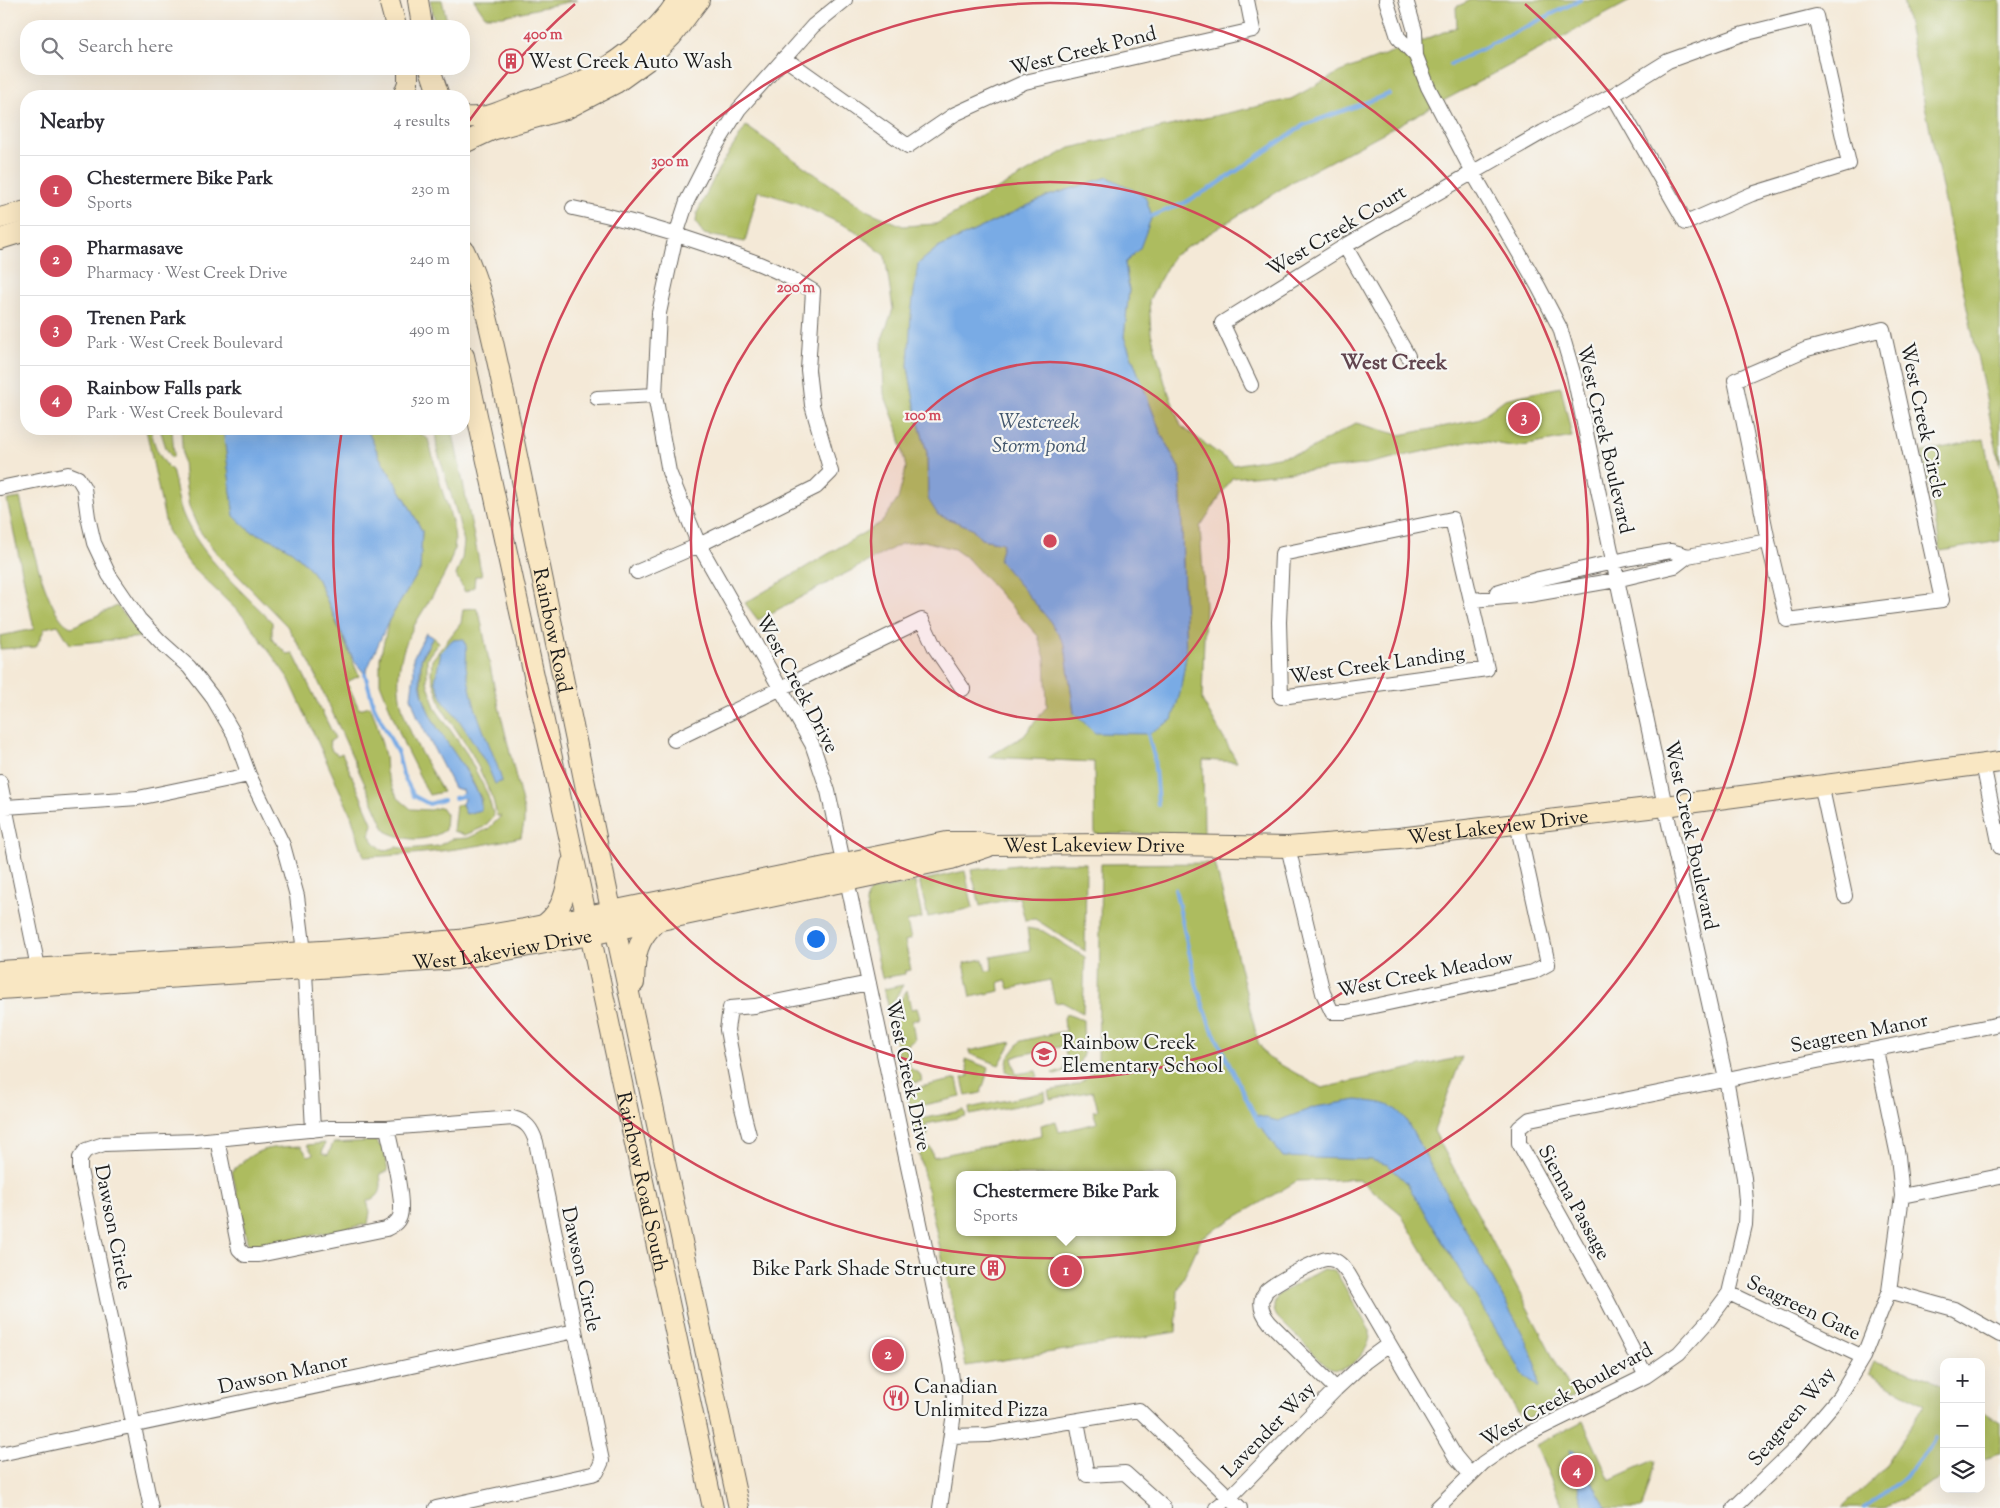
<!DOCTYPE html>
<html lang="en">
<head>
<meta charset="utf-8">
<style>
	:root { --surface:#fff; --page:#f2f2f3; --text:#2b2b33; --muted:#7c7c81; --line:#e1e1e2; --accent:#d1495b }
	body { margin:0; font-family:"Sorts Mill Goudy",serif; background:var(--page); color:var(--text) }
	.controls { position:absolute; right:15px; bottom:15px; display:grid; overflow:hidden; border-radius:10px; box-shadow:0 5px 20px #0002 }
	.controls button { width:45px; height:45px; display:grid; place-items:center; padding:0; border:0; border-bottom:1px solid var(--line); background:var(--surface); color:var(--text); font:25px sans-serif }
	.you { position:absolute; left:815px; top:938px; width:18px; height:18px; margin:-12px; border:4px solid #fff; border-radius:50%; background:#1a73e8; box-shadow:0 0 0 8px #1a73e833 }
	.badge { display:grid; place-items:center; width:32px; height:32px; border-radius:50%; background:var(--accent); color:#fff; font-size:16px; font-weight:700 }
	.pin { position:absolute; translate:-50% -50%; border:2px solid #fff; box-shadow:0 1px 5px #0006 }
	.popup { position:absolute; left:956px; top:1171px; width:220px; height:65px; box-sizing:border-box; display:grid; place-content:center; border-radius:10px; background:var(--surface); filter:drop-shadow(0 1px 4px #0005); font-size:16px; white-space:nowrap; color:var(--muted) }
	.popup b { font-size:19px; color:var(--text) }
	.popup::after { content:''; position:absolute; left:50%; top:100%; margin-left:-10px; border:10px solid transparent; border-top-color:var(--surface) }
	.list { margin:0; padding:0; list-style:none }
	h2 { display:flex; justify-content:space-between; align-items:center; height:65px; margin:0; padding:0 20px; font-size:21px }
	h2 small { font-size:16px; font-weight:400; color:var(--muted) }
	.list li { display:grid; grid-template-columns:32px 1fr auto; gap:15px; align-items:center; box-sizing:border-box; height:70px; padding:0 20px; border-top:1px solid var(--line) }
	.list b { display:block; font-size:19px; white-space:nowrap }
	.list p { margin:0; font-size:16px; white-space:nowrap; color:var(--muted) }
	.list em { font-size:16px; font-style:normal; color:var(--muted) }
	.icon { flex:none; width:28px; height:28px; fill:none; stroke:currentColor; stroke-width:2; stroke-linecap:round; stroke-linejoin:round }
	.map { position:relative; flex:none; width:2000px; height:1508px; overflow:hidden }
	.search { position:absolute; background:var(--surface); box-shadow:0 5px 20px #0002; left:20px; top:20px; width:450px; height:55px; display:flex; align-items:center; gap:12px; box-sizing:border-box; padding:0 18px; border-radius:20px; color:var(--muted); font-size:19px }
	.panel { position:absolute; background:var(--surface); box-shadow:0 5px 20px #0002; left:20px; top:90px; width:450px; height:345px; border-radius:20px }
	.map>svg:first-child { display:block }
	.green { fill:#adbc5f; stroke:#646c3e; fill-rule:evenodd }
	.water { fill:#79abe5; stroke:#4a6480 }
	.lines { fill:none; stroke-linecap:round; stroke-linejoin:round }
	.stream { stroke:#79abe5; stroke-width:4 }
	.street-casing { stroke:#68645d; stroke-width:16 }
	.secondary-casing { stroke:#68645d; stroke-width:22 }
	.street { stroke:#fff; stroke-width:14 }
	.secondary { stroke:#f9e7c3; stroke-width:20 }
	.ring { fill:none; stroke:#d1495b; stroke-width:2.5 }
	.labels { text-anchor:middle; stroke-width:4.5; stroke-linejoin:round; paint-order:stroke }
	.street-label { font-size:20px; fill:#1c1c1c; stroke:#f6f6f2 }
	.poi-label { font-size:20px; fill:#1c1c1c; stroke:#f6f6f2; text-anchor:start }
	.neighbourhood-label { font-size:21px; font-weight:bold; fill:#61454f; stroke:#f6f6f2 }
	.water-label { font-size:21px; font-style:italic; fill:#41556c; stroke:#f6f6f2 }
	.centre { fill:#d1495b; stroke:#f6f6f2; stroke-width:2.5 }
	.ring-label { font-size:15px; text-anchor:middle; font-weight:bold; fill:#d1495b; stroke:#f6f6f2; stroke-width:4.5; stroke-linejoin:round; paint-order:stroke }
</style>
</head>
<body>
<div class="map">
<svg width="2000" height="1508" viewBox="0 0 2000 1508">
	<rect width="100%" height="100%" fill="#f6f6f2"/>
	<filter id="ink" filterUnits="userSpaceOnUse"><feTurbulence type="fractalNoise" baseFrequency=".02" numOctaves="2"/><feDisplacementMap in="SourceGraphic" scale="10" xChannelSelector="R" yChannelSelector="G"/><feConvolveMatrix kernelMatrix="1 2 1 2 8 2 1 2 1" color-interpolation-filters="sRGB"/></filter>
	<filter id="wash" filterUnits="userSpaceOnUse"><feTurbulence type="fractalNoise" baseFrequency=".0096" numOctaves="4" result="noise"/><feDisplacementMap in="SourceGraphic" scale="20" xChannelSelector="R" yChannelSelector="G"/><feGaussianBlur stdDeviation="1.12" result="paint"/><feColorMatrix in="noise" values="0 0 0 0 0 0 0 0 0 0 0 0 0 0 0 0 0 1.4 0 .05"/><feComposite in="paint" operator="in"/></filter>
	<g filter="url(#wash)">
		<rect width="100%" height="100%" fill="#f4e9d7"/>
		<path class="green" d="M430,0H442L448,26H436Z
			M474,0H577L503,16H485Z
			M1471,0H1632L1297,179L1173,256L1149,300L1151,333L1165,383L1181,426L1234,465L1305,452L1356,423L1400,435L1477,420L1505,399L1561,387L1572,437L1517,447L1476,440L1362,465L1232,478L1200,527L1205,605L1202,700L1237,762L1203,760L1204,834H1095L1094,762L988,757L1024,736L1047,706L1045,658L1038,636L968,559L954,549L924,541L901,544L758,620L745,603L882,522L898,499L906,468L897,427L884,394L882,339L893,309L885,256L854,230L797,203L758,191L745,242L703,234L696,222L697,213L718,170L746,126L868,211L903,226L936,224L1070,148L1291,99L1340,72L1457,27L1456,7ZM1108,177L1140,248L1125,263L1129,290L1124,337L1162,436L1180,470L1186,655L1180,693L1074,713L1065,645L1003,543L981,539L972,528L928,499L927,453L917,416L908,367L918,264L936,249L1048,196Z
			M1903,0H2000V466Z
			M146,429H151C153,444 160,460 172,470C176,483 177,499 182,512C199,555 240,589 272,622V639L287,654L293,653L335,738L329,742L332,751L338,755L342,753L373,825L369,835L375,843L384,851L396,847L407,849L438,846L451,839L468,838L488,829L501,816H497L493,800L483,777L472,754L442,708L431,674L432,660L461,623L463,609L476,608L480,616L494,686L524,811V823L521,837C469,849 417,855 364,857L351,815L289,679L246,619L191,566L177,547L167,530Z
			M160,429H172L174,455L172,458L166,448Z
			M181,429H223L226,446L250,531L273,540L292,551L307,565L318,580L359,676L347,682L359,709L370,706L376,721L385,756L386,773L397,797L411,809L430,810L441,807L446,814L445,830C426,843 405,841 386,831L310,663L287,626L218,555L199,530L189,507L184,475Z
			M367,429H416L418,432L428,439C433,456 437,473 442,490C447,505 458,533 454,549C449,572 430,599 418,619C377,687 409,732 443,792L429,795L405,747L380,683V658L389,620L420,570L422,531L406,500L380,458Z
			M435,429H452L482,576H475L474,587L465,592L456,575L462,559L464,542L457,514L437,449Z
			M1984,439L2000,518V541L1941,551L1922,452Z
			M20,498C26,521 47,622 72,627L117,606L143,637L70,644L58,625L45,628L36,647L0,649V636L34,629L7,500Z
			M433,637L439,642L427,658V681L435,708L467,754L487,793L494,816L484,827L465,835L453,831L456,805L462,804L466,814L482,800L467,771L435,727L424,702L421,680V660Z
			M1036,863H1086L1085,951L1035,919L1025,920L1019,897L980,906L971,870Z
			M1215,863L1258,1042L1267,1057L1322,1088L1462,1057L1434,1131L1574,1396L1523,1421L1400,1213L1359,1179L1297,1181L1202,1237L1178,1290L1176,1332L966,1366L919,1153L924,1148H931L933,1157L1042,1135L1041,1125L1056,1121L1059,1132L1097,1123L1093,1111L1098,1110L1093,1091L1050,1099L1048,1091C1073,1086 1084,1086 1098,1063L1101,864ZM960,1175H1172V1232H960Z
			M965,871L973,908L928,917L919,881Z
			M915,882L922,918L907,922L911,939L905,941L911,970L905,971V974L882,978L866,904L867,896L870,891Z
			M1027,928L1043,931L1085,957L1083,1013L1062,1002L1055,1003L1050,980L1009,989L1006,980L999,982L1000,991L971,997L964,963L983,959L986,971L992,970L991,957L1030,950Z
			M903,985L889,1009L884,989Z
			M907,990L911,1009L917,1008L920,1018L912,1021L915,1040L908,1044L907,1050L910,1068L920,1074L922,1081L905,1085L890,1016Z
			M1066,1014L1083,1020C1083,1052 1091,1065 1055,1075L1052,1073L1063,1071L1068,1062L1064,1046L1020,1055L1012,1058L1016,1074L1036,1071L1038,1077C1025,1079 1016,1078 1006,1071L1008,1058L1021,1041L1065,1031L1064,1018Z
			M1012,1042L999,1065L970,1054L969,1051Z
			M965,1059L989,1068L981,1093L966,1096L962,1078L969,1076Z
			M957,1079L961,1097L914,1107L909,1105L906,1090Z
			M1045,1092L1046,1100L970,1115L969,1108Z
			M964,1110L966,1116L926,1124L928,1135L921,1137L915,1135L913,1123L917,1120Z
			M373,1141H376L380,1146H383L388,1171L380,1174C382,1189 382,1197 367,1201L370,1212L368,1224L258,1247L251,1246L247,1242L232,1171C259,1146 266,1148 301,1146L308,1156L313,1154L307,1145L325,1143L322,1153L328,1155L333,1143Z
			M1323,1269L1333,1270L1339,1277L1370,1331C1373,1350 1343,1382 1325,1365L1278,1318C1272,1310 1273,1302 1279,1294Z
			M1874,1362L1928,1378L1944,1387V1476L1886,1508H1842L1883,1470L1925,1405L1869,1373Z
			M1981,1410L2000,1422V1454L1981,1460Z
			M1583,1421L1610,1480L1654,1460L1655,1462L1642,1508H1559L1562,1505L1536,1445Z"/>
		<path class="water" d="M1108,177L1145,196L1152,216L1140,248L1125,263L1129,290L1124,337L1162,436L1180,470L1186,656L1180,693L1172,720L1148,734L1095,733L1074,713L1065,645L1049,620L999,560L1003,543L981,539L972,528L938,515L928,499L927,453L917,416L908,367L911,314L918,264L936,249L1048,196Z
			M223,429H367L380,458L406,500L422,531L420,570L389,620L365,674L354,661L318,580L307,565L292,551L273,540L250,531L234,516Z
			M426,633L433,637C429,645 422,653 421,661C413,711 452,742 472,782C477,792 482,798 481,810L466,814L462,804L464,799L462,790L454,788L418,718L411,697L414,673L413,658Z
			M464,639C468,649 466,655 466,666C467,676 470,687 472,696C479,725 494,752 502,781L495,784L488,767L469,735L455,714L445,704L435,681L441,652L452,640Z
			M1357,1100C1380,1103 1391,1101 1406,1120L1527,1342L1536,1365L1539,1388L1523,1374L1406,1182L1388,1165L1371,1160L1283,1157L1260,1126L1254,1115L1278,1121L1315,1107Z
			M1569,1450L1574,1451L1607,1508H1584Z"/>
		<g class="lines">
			<path class="stream" d="M1451,64L1580,0
				M1152,216L1184,203L1216,185L1304,125L1389,94
				M365,674L374,706L398,754L403,775L414,796L429,804L443,800
				M1148,734L1154,757L1158,805
				M455,798L463,796
				M1175,889L1196,983L1209,1023L1260,1126
				M1863,1508C1896,1486 1914,1473 1935,1438"/>
		</g>
	</g>
	<g filter="url(#ink)">
		<g class="lines">
			<g class="street-casing">
				<path id="street" d="M845,0L813,26L739,109L712,152L687,201L676,235L659,313L655,395L669,472L699,545L812,744L828,791L950,1364L954,1396L953,1420L940,1508
					M1386,0L1398,37L1416,56
					M1406,0L1415,31L1416,56L1428,87L1473,173L1538,286L1560,328L1574,376L1665,806L1726,1079L1744,1178L1746,1201L1745,1225L1729,1293L1708,1321L1679,1353L1646,1376L1518,1439L1483,1463L1437,1508
					M784,58L908,146L955,114L1025,82L1253,30L1247,0
					M573,208C618,217 661,229 704,244C743,257 778,269 813,291L808,370L812,405L831,472L816,487L699,545L637,572
					M1345,246L1408,356
					M1883,329L1942,600L1787,620L1768,541L1735,380L1807,349Z
					M1251,385L1222,323L1345,246L1543,132L1613,95L1686,223L1752,194L1849,164L1816,16L1743,34L1668,61L1613,95
					M597,398L655,395
					M0,488L68,474L78,478L84,488L88,517L94,543L109,575L139,619L161,642L189,667L213,698L234,734L249,775L283,845L297,896L304,952L313,1130
					M1452,519L1487,669L1281,697L1279,622L1282,554Z
					M1497,592L1539,579L1631,558L1671,551L1688,556
					M1472,600L1529,595L1616,580L1675,566L1688,556L1768,541
					M674,740L922,620L935,648L963,689
					M1983,764L2000,847
					M0,782L40,977
					M1821,784L1845,896
					M6,807L138,798L249,775
					M1288,847L1323,993L1332,1012H1346L1533,972L1548,964L1517,823
					M749,1135L742,1108L727,1030L730,1008L755,1006L869,983
					M217,1139L239,1249L245,1255H259L386,1229C392,1226 398,1223 400,1216C405,1201 391,1147 387,1128
					M1902,1196L2000,1176
					M1889,1291L1954,1309L2000,1335
					M1729,1293L1863,1357
					M1646,1376L1604,1294L1519,1143V1128L1530,1119L2000,1024
					M1336,1389L1270,1323C1264,1316 1259,1308 1262,1298C1263,1298 1266,1292 1266,1291C1273,1284 1319,1258 1328,1259C1338,1259 1344,1268 1349,1275L1455,1456L1470,1474
					M1077,1421L1087,1475L1125,1473L1164,1508
					M951,1436L988,1435L1139,1410L1240,1508
					M0,1454L575,1331
					M151,1508L80,1170V1158L86,1150L104,1144L196,1141L329,1128H387L513,1118C526,1121 532,1129 536,1142L602,1461L597,1472L592,1474L436,1508
					M1216,1508L1230,1497L1336,1389L1366,1361L1389,1344
					M1734,1508L1792,1452L1839,1397L1863,1357L1889,1291L1902,1196L1898,1156L1876,1050"/>
			</g>
			<g class="secondary-casing">
				<g id="secondary">
					<path d="M389,0L396,26"/>
					<path d="M418,0L422,26"/>
					<path d="M430,69L439,96"/>
					<path d="M403,96L408,83V69"/>
					<path d="M464,117C491,119 497,112 522,103C539,97 556,93 572,86C610,69 656,35 678,0"/>
					<path d="M464,143L492,130L566,109L616,83L648,60L672,36L699,0"/>
					<path d="M0,218L26,211"/>
					<path d="M0,239L26,231"/>
					<path id="s1" d="M464,250C482,287 490,329 499,369L608,895L739,1508"/>
					<path id="s2" d="M464,356L568,831L713,1508"/>
					<path d="M545,924C564,910 567,886 571,864"/>
					<path id="s3" d="M0,971L338,950L458,940L524,929L947,842H974L993,845L1111,844L1288,847L1399,838L1665,806L2000,762"/>
					<path d="M634,983C635,955 636,940 657,921"/>
					<path id="s4" d="M0,989L457,959L590,935L951,859L987,847"/>
				</g>
			</g>
			<use href="#street" class="street"/>
			<use href="#secondary" class="secondary"/>
		</g>
	</g>
	<circle cx="1050" cy="541" r="179" fill="#d1495b" fill-opacity=".12"/>
	<g class="ring">
		<circle cx="1050" cy="541" r="179"/>
		<circle cx="1050" cy="541" r="359"/>
		<circle cx="1050" cy="541" r="538"/>
		<path d="M466 125A717 717 0 0 1 575 4M1525 4A717 717 0 1 1 342 429"/>
	</g>
	<defs>
		<g id="building-ring" transform="scale(1.25)"><circle r="9.5" fill="#f6f6f2" stroke="#d1495b" stroke-width="1.5"/><path d="M-4-6H4V6H1V3H-1V6H-4ZM-2.5-4.3h1.7v1.8h-1.7ZM.8-4.3h1.7v1.8H.8ZM-2.5-1h1.7V.8h-1.7ZM.8-1h1.7V.8H.8Z" fill="#d1495b"/></g>
		<g id="school-ring" transform="scale(1.25)"><circle r="9.5" fill="#f6f6f2" stroke="#d1495b" stroke-width="1.5"/><path d="M0-5L7-2L0 1L-7-2ZM-4 1L0 2.5L4 1V4Q0 6-4 4Z" fill="#d1495b"/></g>
		<g id="restaurant-ring" transform="scale(1.25)"><circle r="9.5" fill="#f6f6f2" stroke="#d1495b" stroke-width="1.5"/><path d="M-5-6h1v4h1v-4h1v4h1v-4h1v5L-1.5 .5V6h-2V.5L-5-1ZM5-6V6H3V1.5H1.5Q1.5-4 5-6Z" fill="#d1495b"/></g>
	</defs>
	<g fill-rule="evenodd">
		<use href="#building-ring" x="511" y="61"/>
		<use href="#school-ring" x="1044" y="1054"/>
		<use href="#building-ring" x="993" y="1268"/>
		<use href="#restaurant-ring" x="896" y="1398"/>
	</g>
	<g class="labels">
		<g class="street-label">
			<text transform="translate(1083 50) rotate(-14)" y="7">West Creek Pond</text>
			<text transform="translate(1336 230) rotate(-31)" y="7">West Creek Court</text>
			<text transform="translate(1924 420) rotate(78)" y="7">West Creek Circle</text>
			<text transform="translate(1606 439) rotate(77)" y="7">West Creek Boulevard</text>
			<text dy="7" stroke="none"><textPath href="#s1" startOffset="391">Rainbow Road</textPath></text>
			<text transform="translate(1377 664) rotate(-8)" y="7">West Creek Landing</text>
			<text transform="translate(798 683) rotate(62)" y="7">West Creek Drive</text>
			<text dy="7" stroke="none"><textPath href="#s3" startOffset="1510">West Lakeview Drive</textPath></text>
			<text transform="translate(1692 835) rotate(78)" y="7">West Creek Boulevard</text>
			<text dy="7" stroke="none"><textPath href="#s3" startOffset="1105">West Lakeview Drive</textPath></text>
			<text dy="7" stroke="none"><textPath href="#s4" startOffset="504">West Lakeview Drive</textPath></text>
			<text transform="translate(1425 973) rotate(-11)" y="7">West Creek Meadow</text>
			<text transform="translate(1859 1032) rotate(-11)" y="7">Seagreen Manor</text>
			<text transform="translate(909 1075) rotate(78)" y="7">West Creek Drive</text>
			<text dy="7" stroke="none"><textPath href="#s2" startOffset="845">Rainbow Road South</textPath></text>
			<text transform="translate(1575 1202) rotate(61)" y="7">Sienna Passage</text>
			<text transform="translate(114 1227) rotate(79)" y="7">Dawson Circle</text>
			<text transform="translate(582 1269) rotate(78)" y="7">Dawson Circle</text>
			<text transform="translate(1804 1307) rotate(26)" y="7">Seagreen Gate</text>
			<text transform="translate(283 1373) rotate(-12)" y="7">Dawson Manor</text>
			<text transform="translate(1566 1394) rotate(-29)" y="7">West Creek Boulevard</text>
			<text transform="translate(1791 1416) rotate(-50)" y="7">Seagreen Way</text>
			<text transform="translate(1268 1429) rotate(-46)" y="7">Lavender Way</text>
		</g>
		<g class="poi-label">
			<text x="528" y="68">West Creek Auto Wash</text>
			<text x="1062" y="1049">Rainbow Creek<tspan x="1062" dy="23">Elementary School</tspan></text>
			<text x="976" y="1275" text-anchor="end">Bike Park Shade Structure</text>
			<text x="914" y="1393">Canadian<tspan x="914" dy="23">Unlimited Pizza</tspan></text>
		</g>
		<g class="neighbourhood-label">
			<text x="1394" y="369">West Creek</text>
		</g>
		<g class="water-label">
			<text x="1039" y="428">Westcreek<tspan x="1039" dy="24">Storm pond</tspan></text>
		</g>
	</g>
	<circle cx="1050" cy="541" r="8" class="centre"/>
	<g class="ring-label">
		<text x="543" y="39">400 m</text>
		<text x="670" y="166">300 m</text>
		<text x="796" y="292">200 m</text>
		<text x="923" y="420">100 m</text>
	</g>
</svg>
<div class="controls">
<button>+</button>
<button>−</button>
<button><svg class="icon" aria-label="layers" viewBox="0 0 24 24"><path d="M12 4l9 5-9 5-9-5zM3 14l9 5 9-5"/></svg></button>
</div>
<div class="you"></div>
<div class="pin badge" style="left:1066px;top:1271px">1</div>
<div class="popup"><b>Chestermere Bike Park</b>Sports</div>
<div class="pin badge" style="left:888px;top:1355px">2</div>
<div class="pin badge" style="left:1524px;top:418px">3</div>
<div class="pin badge" style="left:1577px;top:1471px">4</div>
<div class="search"><svg class="icon" aria-label="search" viewBox="0 0 24 24"><circle cx="10" cy="10" r="6"/><path d="M15 15l6 6"/></svg>Search here</div>
<section class="panel">
<h2>Nearby<small>4 results</small></h2>
<ul class="list">
<li><span class="badge">1</span><div><b>Chestermere Bike Park</b><p>Sports</p></div><em>230 m</em></li>
<li><span class="badge">2</span><div><b>Pharmasave</b><p>Pharmacy · West Creek Drive</p></div><em>240 m</em></li>
<li><span class="badge">3</span><div><b>Trenen Park</b><p>Park · West Creek Boulevard</p></div><em>490 m</em></li>
<li><span class="badge">4</span><div><b>Rainbow Falls park</b><p>Park · West Creek Boulevard</p></div><em>520 m</em></li>
</ul>
</section>
</div>
</body>
</html>
